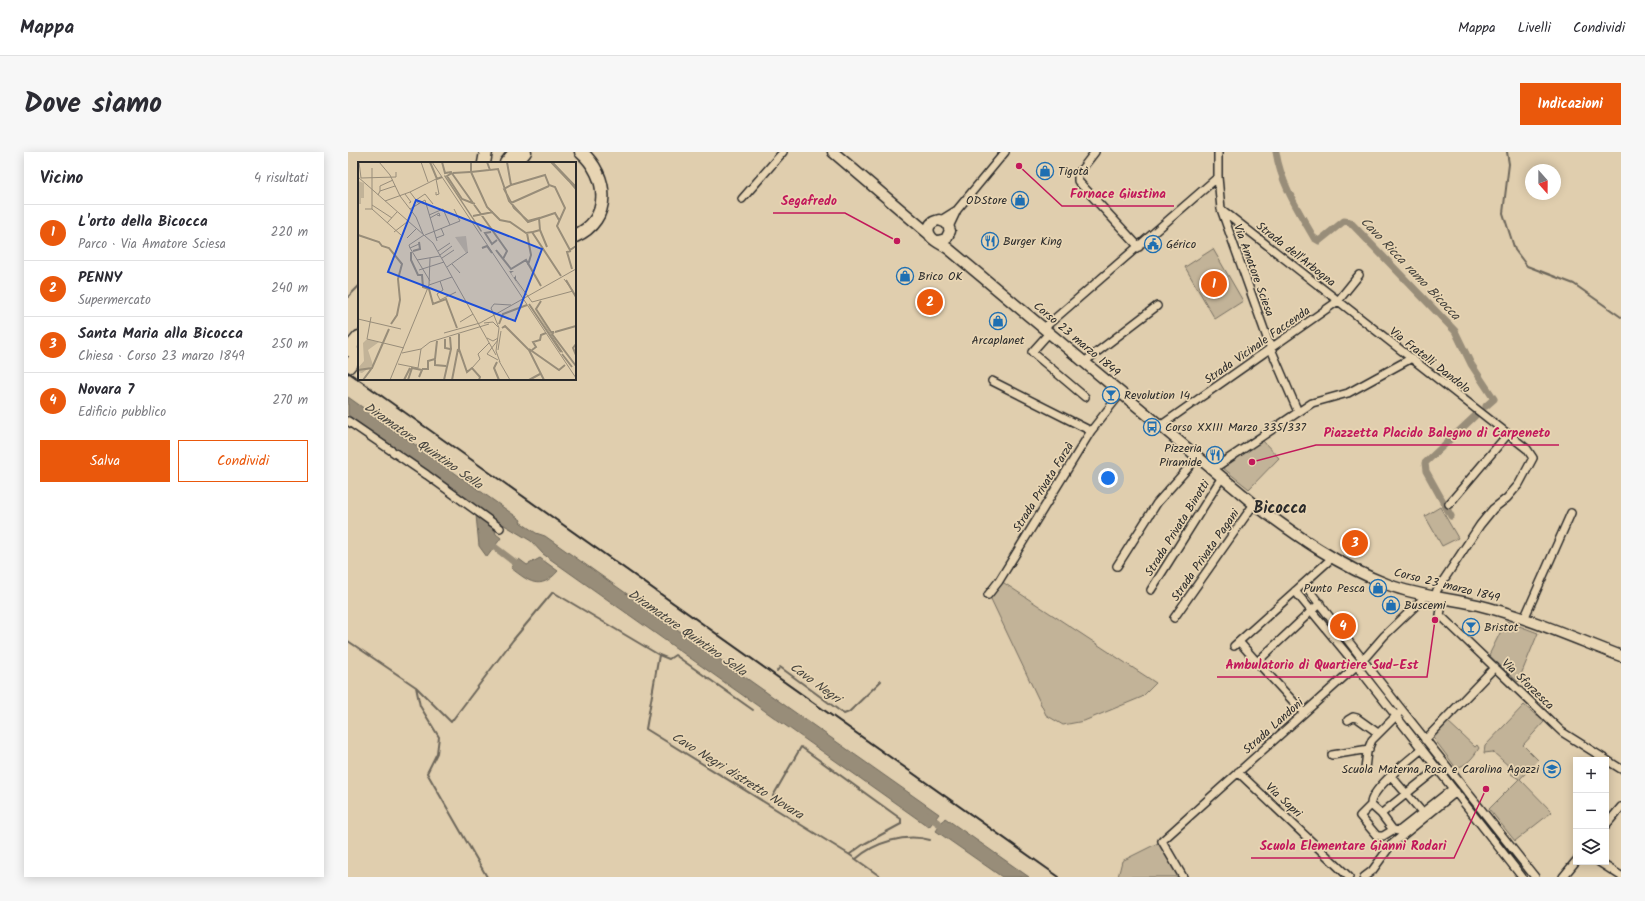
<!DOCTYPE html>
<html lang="it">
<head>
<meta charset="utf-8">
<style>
	:root { --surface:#fff; --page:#f7f7f7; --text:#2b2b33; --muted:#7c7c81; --line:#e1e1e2; --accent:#ea580c }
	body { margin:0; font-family:Kalam,sans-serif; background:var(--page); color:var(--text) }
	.controls { position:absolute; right:12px; bottom:12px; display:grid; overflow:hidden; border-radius:0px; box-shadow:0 2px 10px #0003 }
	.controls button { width:36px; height:36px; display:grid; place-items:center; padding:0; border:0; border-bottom:1px solid var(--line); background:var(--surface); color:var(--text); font:20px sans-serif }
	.compass { position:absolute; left:1177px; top:12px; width:36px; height:36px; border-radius:50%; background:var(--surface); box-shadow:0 2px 10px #0003; rotate:159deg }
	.you { position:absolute; left:760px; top:326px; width:14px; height:14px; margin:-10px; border:3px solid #fff; border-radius:50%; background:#1a73e8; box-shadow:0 0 0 6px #1a73e833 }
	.badge { display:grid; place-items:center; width:26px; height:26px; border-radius:50%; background:var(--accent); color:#fff; font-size:13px; font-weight:700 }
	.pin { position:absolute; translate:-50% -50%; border:2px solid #fff; box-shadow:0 1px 4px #0006 }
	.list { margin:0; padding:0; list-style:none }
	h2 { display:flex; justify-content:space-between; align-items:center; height:52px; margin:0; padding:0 16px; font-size:17px }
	h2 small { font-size:13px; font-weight:400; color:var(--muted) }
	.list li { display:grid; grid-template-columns:26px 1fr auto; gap:12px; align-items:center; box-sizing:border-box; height:56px; padding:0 16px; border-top:1px solid var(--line) }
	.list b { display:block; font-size:15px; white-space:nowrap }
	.list p { margin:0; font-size:13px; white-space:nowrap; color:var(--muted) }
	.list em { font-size:13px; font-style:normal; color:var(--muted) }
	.actions { display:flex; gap:8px; padding:12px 16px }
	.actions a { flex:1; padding:9px 0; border:1px solid var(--accent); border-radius:0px; text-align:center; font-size:14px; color:var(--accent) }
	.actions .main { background:var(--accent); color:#fff }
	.icon { flex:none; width:22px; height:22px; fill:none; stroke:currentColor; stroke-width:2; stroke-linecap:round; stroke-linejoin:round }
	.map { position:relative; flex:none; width:1273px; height:725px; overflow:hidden; border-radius:0px }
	header { display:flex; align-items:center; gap:24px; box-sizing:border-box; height:56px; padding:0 20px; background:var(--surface); border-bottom:1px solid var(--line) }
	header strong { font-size:19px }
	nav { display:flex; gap:22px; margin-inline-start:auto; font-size:14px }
	.intro { display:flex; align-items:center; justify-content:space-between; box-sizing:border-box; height:96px; padding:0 24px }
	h1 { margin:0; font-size:28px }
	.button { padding:10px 18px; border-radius:0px; background:var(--accent); color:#fff; font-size:14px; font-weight:700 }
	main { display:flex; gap:24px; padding:0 24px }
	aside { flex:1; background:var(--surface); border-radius:0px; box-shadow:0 2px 10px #0003 }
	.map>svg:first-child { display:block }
	.green { fill:#c2b398; stroke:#766f62 }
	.water { fill:#988d79; stroke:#6c665a }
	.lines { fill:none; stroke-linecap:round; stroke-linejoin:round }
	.stream { stroke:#6c665a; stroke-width:2 }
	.canal { stroke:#988d79; stroke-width:7 }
	.minor-casing { stroke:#2b2b2b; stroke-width:10 }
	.secondary-casing { stroke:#2b2b2b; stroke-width:13 }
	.trunk-casing { stroke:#2b2b2b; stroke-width:15 }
	.minor { stroke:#e8d5b3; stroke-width:7 }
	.secondary { stroke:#e8d5b3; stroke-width:10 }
	.trunk { stroke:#e8d5b3; stroke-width:12 }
	.rail { stroke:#2b2b2b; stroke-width:2 }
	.labels { text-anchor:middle; stroke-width:3.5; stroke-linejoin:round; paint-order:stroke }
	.poi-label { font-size:12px; fill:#2b2b2b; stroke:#e8d5b3; text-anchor:start }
	.street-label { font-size:12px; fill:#2b2b2b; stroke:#e8d5b3 }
	.water-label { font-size:13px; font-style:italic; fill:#46443e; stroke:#e8d5b3 }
	.district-label { font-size:16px; font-weight:bold; fill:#2b2b2b; stroke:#e8d5b3 }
	.inset-river { fill:none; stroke:#988d79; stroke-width:2 }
	.inset-road { fill:none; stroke:#988d7a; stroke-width:1 }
	.view { fill:#1d4ed8; fill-opacity:0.15; stroke:#1d4ed8; stroke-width:2 }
	.inset-edge { fill:none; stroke:#2b2b2b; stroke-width:2 }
	.leader { fill:none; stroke:#c2185b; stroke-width:1.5 }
	.callout-dot { fill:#c2185b; stroke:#e8d5b3; stroke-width:1.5 }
	.callout-label { font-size:13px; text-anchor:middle; font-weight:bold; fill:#c2185b; stroke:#e8d5b3; stroke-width:3.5; stroke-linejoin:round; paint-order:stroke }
</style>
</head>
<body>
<header>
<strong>Mappa</strong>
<nav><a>Mappa</a><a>Livelli</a><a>Condividi</a></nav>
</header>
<div class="intro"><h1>Dove siamo</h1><a class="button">Indicazioni</a></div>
<main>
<aside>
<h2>Vicino<small>4 risultati</small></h2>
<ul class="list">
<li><span class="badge">1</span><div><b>L'orto della Bicocca</b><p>Parco · Via Amatore Sciesa</p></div><em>220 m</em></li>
<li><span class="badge">2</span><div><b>PENNY</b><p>Supermercato</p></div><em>240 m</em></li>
<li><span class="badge">3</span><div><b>Santa Maria alla Bicocca</b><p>Chiesa · Corso 23 marzo 1849</p></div><em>250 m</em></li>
<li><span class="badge">4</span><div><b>Novara 7</b><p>Edificio pubblico</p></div><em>270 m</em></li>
</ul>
<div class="actions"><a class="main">Salva</a><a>Condividi</a></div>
</aside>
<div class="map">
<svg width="1273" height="725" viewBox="0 0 1273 725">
	<rect width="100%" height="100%" fill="#e0ceae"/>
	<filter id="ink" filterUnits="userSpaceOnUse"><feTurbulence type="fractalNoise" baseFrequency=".025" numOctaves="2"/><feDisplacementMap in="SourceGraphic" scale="8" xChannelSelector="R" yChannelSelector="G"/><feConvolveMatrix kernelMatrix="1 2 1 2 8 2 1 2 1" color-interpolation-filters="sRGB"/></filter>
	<g filter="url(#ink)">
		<path class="green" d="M865,97L895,149L867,167L837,115Z
			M914,288L931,306L901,337L875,316Z
			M1092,355L1110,386L1094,394L1077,364Z
			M653,429L808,531L794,545L736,569L715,573L698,563L642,445Z
			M1158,469L1190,481L1170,530L1141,503Z
			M1176,553L1196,570L1175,593L1190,608L1172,627L1204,660L1167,689L1141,657L1171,627L1163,622V616L1145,600L1136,601L1137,594Z
			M1098,568L1127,595L1129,593L1131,596C1125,606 1119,613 1108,616L1084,584Z
			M814,689L836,725H770L774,709Z"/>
		<path class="water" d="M0,245L173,368L172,370L188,381L197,384L591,662L581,675L195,402L183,389L128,356L127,353L0,263Z
			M128,363L146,375L148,382L153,386L139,405L131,394Z
			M192,406L210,419C192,440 180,429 163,416L171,407L179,413Z
			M597,666L681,725H654L588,679Z"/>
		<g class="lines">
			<path class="stream" d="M1159,0L1161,12L1155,61L1167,98L1179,114L1226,132L1273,165
				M0,145L11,134
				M0,489L68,535L103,570L165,488L205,440L311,503L321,507L327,503L405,558
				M311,503L298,577L502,703L533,725
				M429,519L432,515L496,562L501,560L533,529
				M68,535L72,554L91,585L89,601L79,621L139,725
				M425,644L453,595L553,667V672L516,692L502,702
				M508,707C527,690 558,681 582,688"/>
			<path class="canal" d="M928,0C933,32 950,58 966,86L971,89L996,69L1002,70L1107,179L1123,212L1146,247L1138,254
				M1103,364L1078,319L1077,311L1127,264
				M140,390L174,416
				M579,663L600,678"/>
			<g class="minor-casing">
				<path id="minor" d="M747,0L730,22V29L791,95
					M870,0V25L873,57L923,197L950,260
					M394,47L435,0
					M873,57L1160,282
					M609,58L657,0
					M593,68L609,58L601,75
					M696,176L870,25
					M701,181L684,200L737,245
					M736,210L809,154
					M644,229L743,279
					M0,269L79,323L152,376
					M812,274L990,149L1011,123
					M865,317L964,251L1000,241L1062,207
					M769,414L809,351L850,305
					M960,437L1050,553L1187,725
					M803,438L874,325
					M947,439L1012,518L1174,725
					M640,443L651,429L743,279L773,241
					M1087,445L1089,438L1132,373L1145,357L1159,346L1171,332L1185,306L1179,297L1160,282L1101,352
					M1095,447L1092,463L1214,580L1273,617
					M826,466L906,352
					M1176,467L1223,361
					M894,493L909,510
					M886,494L984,406
					M956,561L909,510L972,451
					M1000,568L1005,565L1009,566L1030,581
					M1077,588L1147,515
					M984,603L1021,597
					M1017,617L1019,600L1024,588L1050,562
					M890,620L1001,725
					M1043,624L1074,660
					M1023,653C1021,638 1062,607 1074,597
					M1033,662L1023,653L1012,664L1029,684H1035L1045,678L1033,662L1089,617
					M1258,673L1273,655
					M1045,678L1051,679L1103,638
					M1251,710L1273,724
					M835,725L814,689L1016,507L1036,484L1078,444
					M1016,725L1024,719L1043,693L1108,640
					M1215,725L1228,709"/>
			</g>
			<g class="secondary-casing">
				<path id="secondary" d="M485,0L581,82
					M590,89L598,87L602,79L599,71L591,68C587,69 583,70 581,75C577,87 595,92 602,98L906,352C949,384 991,414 1041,433C1070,444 1100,446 1130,453C1179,465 1226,486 1273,504"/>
			</g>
			<g class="trunk-casing">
				<path id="trunk" d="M136,11L138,0
					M158,11L167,0
					M168,11L177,0
					M227,84C264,68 261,24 233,0
					M0,198L11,185
					M0,215L11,202"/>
			</g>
			<use href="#minor" class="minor"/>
			<use href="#secondary" class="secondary"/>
			<use href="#trunk" class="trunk"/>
			<path class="rail" d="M0,220L711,725"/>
		</g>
	</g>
	<defs>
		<g id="shop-ring" transform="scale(0.9)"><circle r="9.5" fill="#e8d5b3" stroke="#1f6fb2" stroke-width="1.5"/><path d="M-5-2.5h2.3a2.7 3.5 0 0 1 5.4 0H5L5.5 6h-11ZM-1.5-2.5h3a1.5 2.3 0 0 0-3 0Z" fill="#1f6fb2"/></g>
		<g id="restaurant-ring" transform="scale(0.9)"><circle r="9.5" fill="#e8d5b3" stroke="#1f6fb2" stroke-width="1.5"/><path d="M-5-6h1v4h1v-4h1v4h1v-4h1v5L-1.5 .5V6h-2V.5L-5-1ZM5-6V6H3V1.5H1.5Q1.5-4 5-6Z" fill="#1f6fb2"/></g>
		<g id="civic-ring" transform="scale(0.9)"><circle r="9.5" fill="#e8d5b3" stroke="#1f6fb2" stroke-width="1.5"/><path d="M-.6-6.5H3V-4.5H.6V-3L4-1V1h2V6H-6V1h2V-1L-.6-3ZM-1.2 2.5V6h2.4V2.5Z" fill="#1f6fb2"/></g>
		<g id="bar-ring" transform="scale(0.9)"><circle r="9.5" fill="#e8d5b3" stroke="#1f6fb2" stroke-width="1.5"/><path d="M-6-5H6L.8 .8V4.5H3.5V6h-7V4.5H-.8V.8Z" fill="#1f6fb2"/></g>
		<g id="bus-ring" transform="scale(0.9)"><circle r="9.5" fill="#e8d5b3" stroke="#1f6fb2" stroke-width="1.5"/><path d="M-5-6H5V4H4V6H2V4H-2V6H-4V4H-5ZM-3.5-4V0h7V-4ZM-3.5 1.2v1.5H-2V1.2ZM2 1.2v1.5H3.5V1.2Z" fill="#1f6fb2"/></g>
		<g id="school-ring" transform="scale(0.9)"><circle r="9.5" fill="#e8d5b3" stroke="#1f6fb2" stroke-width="1.5"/><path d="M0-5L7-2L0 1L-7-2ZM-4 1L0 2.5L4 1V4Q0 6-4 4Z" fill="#1f6fb2"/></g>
	</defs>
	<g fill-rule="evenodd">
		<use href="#shop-ring" x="697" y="19"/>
		<use href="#shop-ring" x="672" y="48"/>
		<use href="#restaurant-ring" x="642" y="89"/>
		<use href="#civic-ring" x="805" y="92"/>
		<use href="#shop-ring" x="557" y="124"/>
		<use href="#shop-ring" x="650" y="169"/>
		<use href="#bar-ring" x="763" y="243"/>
		<use href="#bus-ring" x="804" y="275"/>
		<use href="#restaurant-ring" x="867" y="303"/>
		<use href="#shop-ring" x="1030" y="436"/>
		<use href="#shop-ring" x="1043" y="453"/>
		<use href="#bar-ring" x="1123" y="475"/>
		<use href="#school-ring" x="1204" y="617"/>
	</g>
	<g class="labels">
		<g class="poi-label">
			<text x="710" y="23">Tigotà</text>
			<text x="659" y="52" text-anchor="end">ODStore</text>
			<text x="655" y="93">Burger King</text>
			<text x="818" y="96">Gérico</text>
			<text x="570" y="128">Brico OK</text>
			<text x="650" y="192" text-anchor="middle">Arcaplanet</text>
			<text x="776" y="247">Revolution 14</text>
			<text x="817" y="279">Corso XXIII Marzo 335/337</text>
			<text x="854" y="300" text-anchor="end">Pizzeria<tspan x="854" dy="14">Piramide</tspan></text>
			<text x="1017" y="440" text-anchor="end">Punto Pesca</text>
			<text x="1056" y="457">Buscemi</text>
			<text x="1136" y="479">Bristot</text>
			<text x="1191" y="621" text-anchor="end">Scuola Materna Rosa e Carolina Agazzi</text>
		</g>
		<g class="street-label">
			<text transform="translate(948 102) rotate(38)" y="4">Strada dell'Arbogna</text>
			<text transform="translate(906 118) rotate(70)" y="4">Via Amatore Sciesa</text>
			<text transform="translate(729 187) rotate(40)" y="4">Corso 23 marzo 1849</text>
			<text transform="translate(909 193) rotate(-35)" y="4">Strada Vicinale Faccenda</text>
			<text transform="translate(1082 208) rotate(38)" y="4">Via Fratelli Dandolo</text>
			<text transform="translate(695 335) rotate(-58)" y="4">Strada Privata Farzà</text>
			<text transform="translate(829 376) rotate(-58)" y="4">Strada Privata Binotti</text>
			<text transform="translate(857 403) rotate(-55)" y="4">Strada Privata Pagani</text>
			<text transform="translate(1099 433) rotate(14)" y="4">Corso 23 marzo 1849</text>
			<text transform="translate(1180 532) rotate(44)" y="4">Via Sforzesca</text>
			<text transform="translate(925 574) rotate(-42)" y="4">Strada Landoni</text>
			<text transform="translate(936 648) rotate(43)" y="4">Via Sapri</text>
		</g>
		<g class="water-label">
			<text transform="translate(1063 116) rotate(46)" y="5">Cavo Ricca ramo Bicocca</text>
			<text transform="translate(76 293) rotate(35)" y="5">Diramatore Quintino Sella</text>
			<text transform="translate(340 480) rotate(35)" y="5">Diramatore Quintino Sella</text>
			<text transform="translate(468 530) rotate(36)" y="5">Cavo Negri</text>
			<text transform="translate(390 623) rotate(32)" y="5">Cavo Negri distretto Novara</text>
		</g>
		<g class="district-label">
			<text x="932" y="361">Bicocca</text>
		</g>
	</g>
	<g transform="translate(10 10)">
		<rect width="218" height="218" fill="#e0ceae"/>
		<path d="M0,19L6,21V36H3V42H0ZM108,74L110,90L108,91L97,75ZM9,177L21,180L10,188L15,203L4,211L0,210V206L6,199L5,181Z" fill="#c2b398"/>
		<path d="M87,13L124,69L123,70L86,14ZM125,69L151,109H156L153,111L156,116L158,113V119L168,135ZM172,140L181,154L205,190L204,191Z" fill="#988d79"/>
		<path class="inset-river" d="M72,0L79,17L84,15M84,0L87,11L93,10L149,89L145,97M113,0V10L129,45L142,58L152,60L168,71L174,70L203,114M129,0L132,8L140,7L151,39L170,60L197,51L201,58M149,0L153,23L146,27L156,46L170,59L181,56L182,68L175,70M193,0L211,19M194,0L218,25M113,10L131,8M94,11L89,14L104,37L117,42M95,11L112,10M207,14L218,27M153,23L187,13L191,23L197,25L207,46L199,64L212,88L218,84M153,41L191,24M115,54L135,50M182,68L189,85M133,70L127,71L134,82L139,78M169,71L173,93L170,103M0,73L21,80L24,84L31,86L44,102L40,117L42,138L39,153L33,162M124,86L129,84L134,91M138,88L153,107L168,98L183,124M55,89L62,87L61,80M213,89L209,90L214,107M53,90V98L60,113H64L65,125L71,127L75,142L88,137L99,166M208,118L218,135M183,139L178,147L193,170H196M171,142L203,190M141,162L145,152L169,143M144,166L147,164L171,188L186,218M196,170L194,172L218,204M197,170L218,164M101,172V187L109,210L114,206L122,215L121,218M87,177V186L92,187M218,182L215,186L218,193M171,187L201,208L207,203M174,188L178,185L175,180L182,178L183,173L188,171M204,192L214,205M77,198V203L88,204M139,200L136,206L141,218M64,207H70V199L77,197L79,179M0,208L14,206L31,167M5,218L14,206M46,218L52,206M50,218L54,206L64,208L61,215M86,218L93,187L92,175M94,218L100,187M171,218L182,212"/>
		<path class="inset-road" d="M1,0L3,16M21,0L32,13L42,34L58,55L65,72M63,0L70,20M74,0L218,216M0,15L75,81L138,193M3,16L38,15V10M22,29V24L35,18M52,30L61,42M47,32L53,40L51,41M20,33L22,29L37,24M58,38L67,32L75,42M27,39L52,30L78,17L81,32L78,33V30M14,43L34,56M7,47H14L43,73M14,47V6M52,47L67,38L79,79M71,53L85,47L92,63M72,56L81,51L82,54L79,53M29,61L39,50M36,70L49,60M67,73L102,59L96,47M49,76L58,67M78,76L86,73L83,66M61,82L52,86L51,83L66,73M52,86L72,119M80,89L92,81M82,93L94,84M84,96L96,88M59,98L82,94M94,102L102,111M89,105L110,90M61,108L86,100M156,115L174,140L215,129L206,117M82,119L85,128L79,132L82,138L98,130M71,123L94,115M13,155L9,177L46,186M0,157L43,167M102,160L115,152M126,161L135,160L140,165M86,171L122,161L218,107M129,176L135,179L140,176M140,178L129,192L140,198M140,188L143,169M44,191L63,187L72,180L131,162M141,199L152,218M142,200L138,189L141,166L133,146L136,142L153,143M40,202L60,206L63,187M114,206L122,197L120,192L131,181M32,218L71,123L72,96"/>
		<path class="view" d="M58,38L184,87L157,159L30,110Z"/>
		<rect width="218" height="218" class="inset-edge"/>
	</g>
	<path class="leader" d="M671 14L714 54H826M549 89L497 61H425M904 310L968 293H1211M1087 468L1079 525H869M1138 637L1106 706H903"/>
	<g class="callout-dot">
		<circle cx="671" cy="14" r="4"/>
		<circle cx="549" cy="89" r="4"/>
		<circle cx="904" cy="310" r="4"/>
		<circle cx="1087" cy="468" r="4"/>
		<circle cx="1138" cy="637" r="4"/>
	</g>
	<g class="callout-label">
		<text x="770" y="46">Fornace Giustina</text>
		<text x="461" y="53">Segafredo</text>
		<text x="1089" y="285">Piazzetta Placido Balegno di Carpeneto</text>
		<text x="974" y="517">Ambulatorio di Quartiere Sud-Est</text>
		<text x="1005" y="698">Scuola Elementare Gianni Rodari</text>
	</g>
</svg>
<div class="controls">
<button>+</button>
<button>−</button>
<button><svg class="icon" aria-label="layers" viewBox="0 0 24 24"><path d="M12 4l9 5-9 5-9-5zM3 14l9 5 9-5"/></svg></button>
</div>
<svg class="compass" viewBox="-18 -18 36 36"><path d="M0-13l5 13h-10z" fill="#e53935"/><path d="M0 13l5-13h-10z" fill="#7c7c81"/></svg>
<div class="you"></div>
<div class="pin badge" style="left:866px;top:132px">1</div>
<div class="pin badge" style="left:582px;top:150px">2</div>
<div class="pin badge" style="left:1007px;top:391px">3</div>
<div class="pin badge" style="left:995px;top:474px">4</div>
</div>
</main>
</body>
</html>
